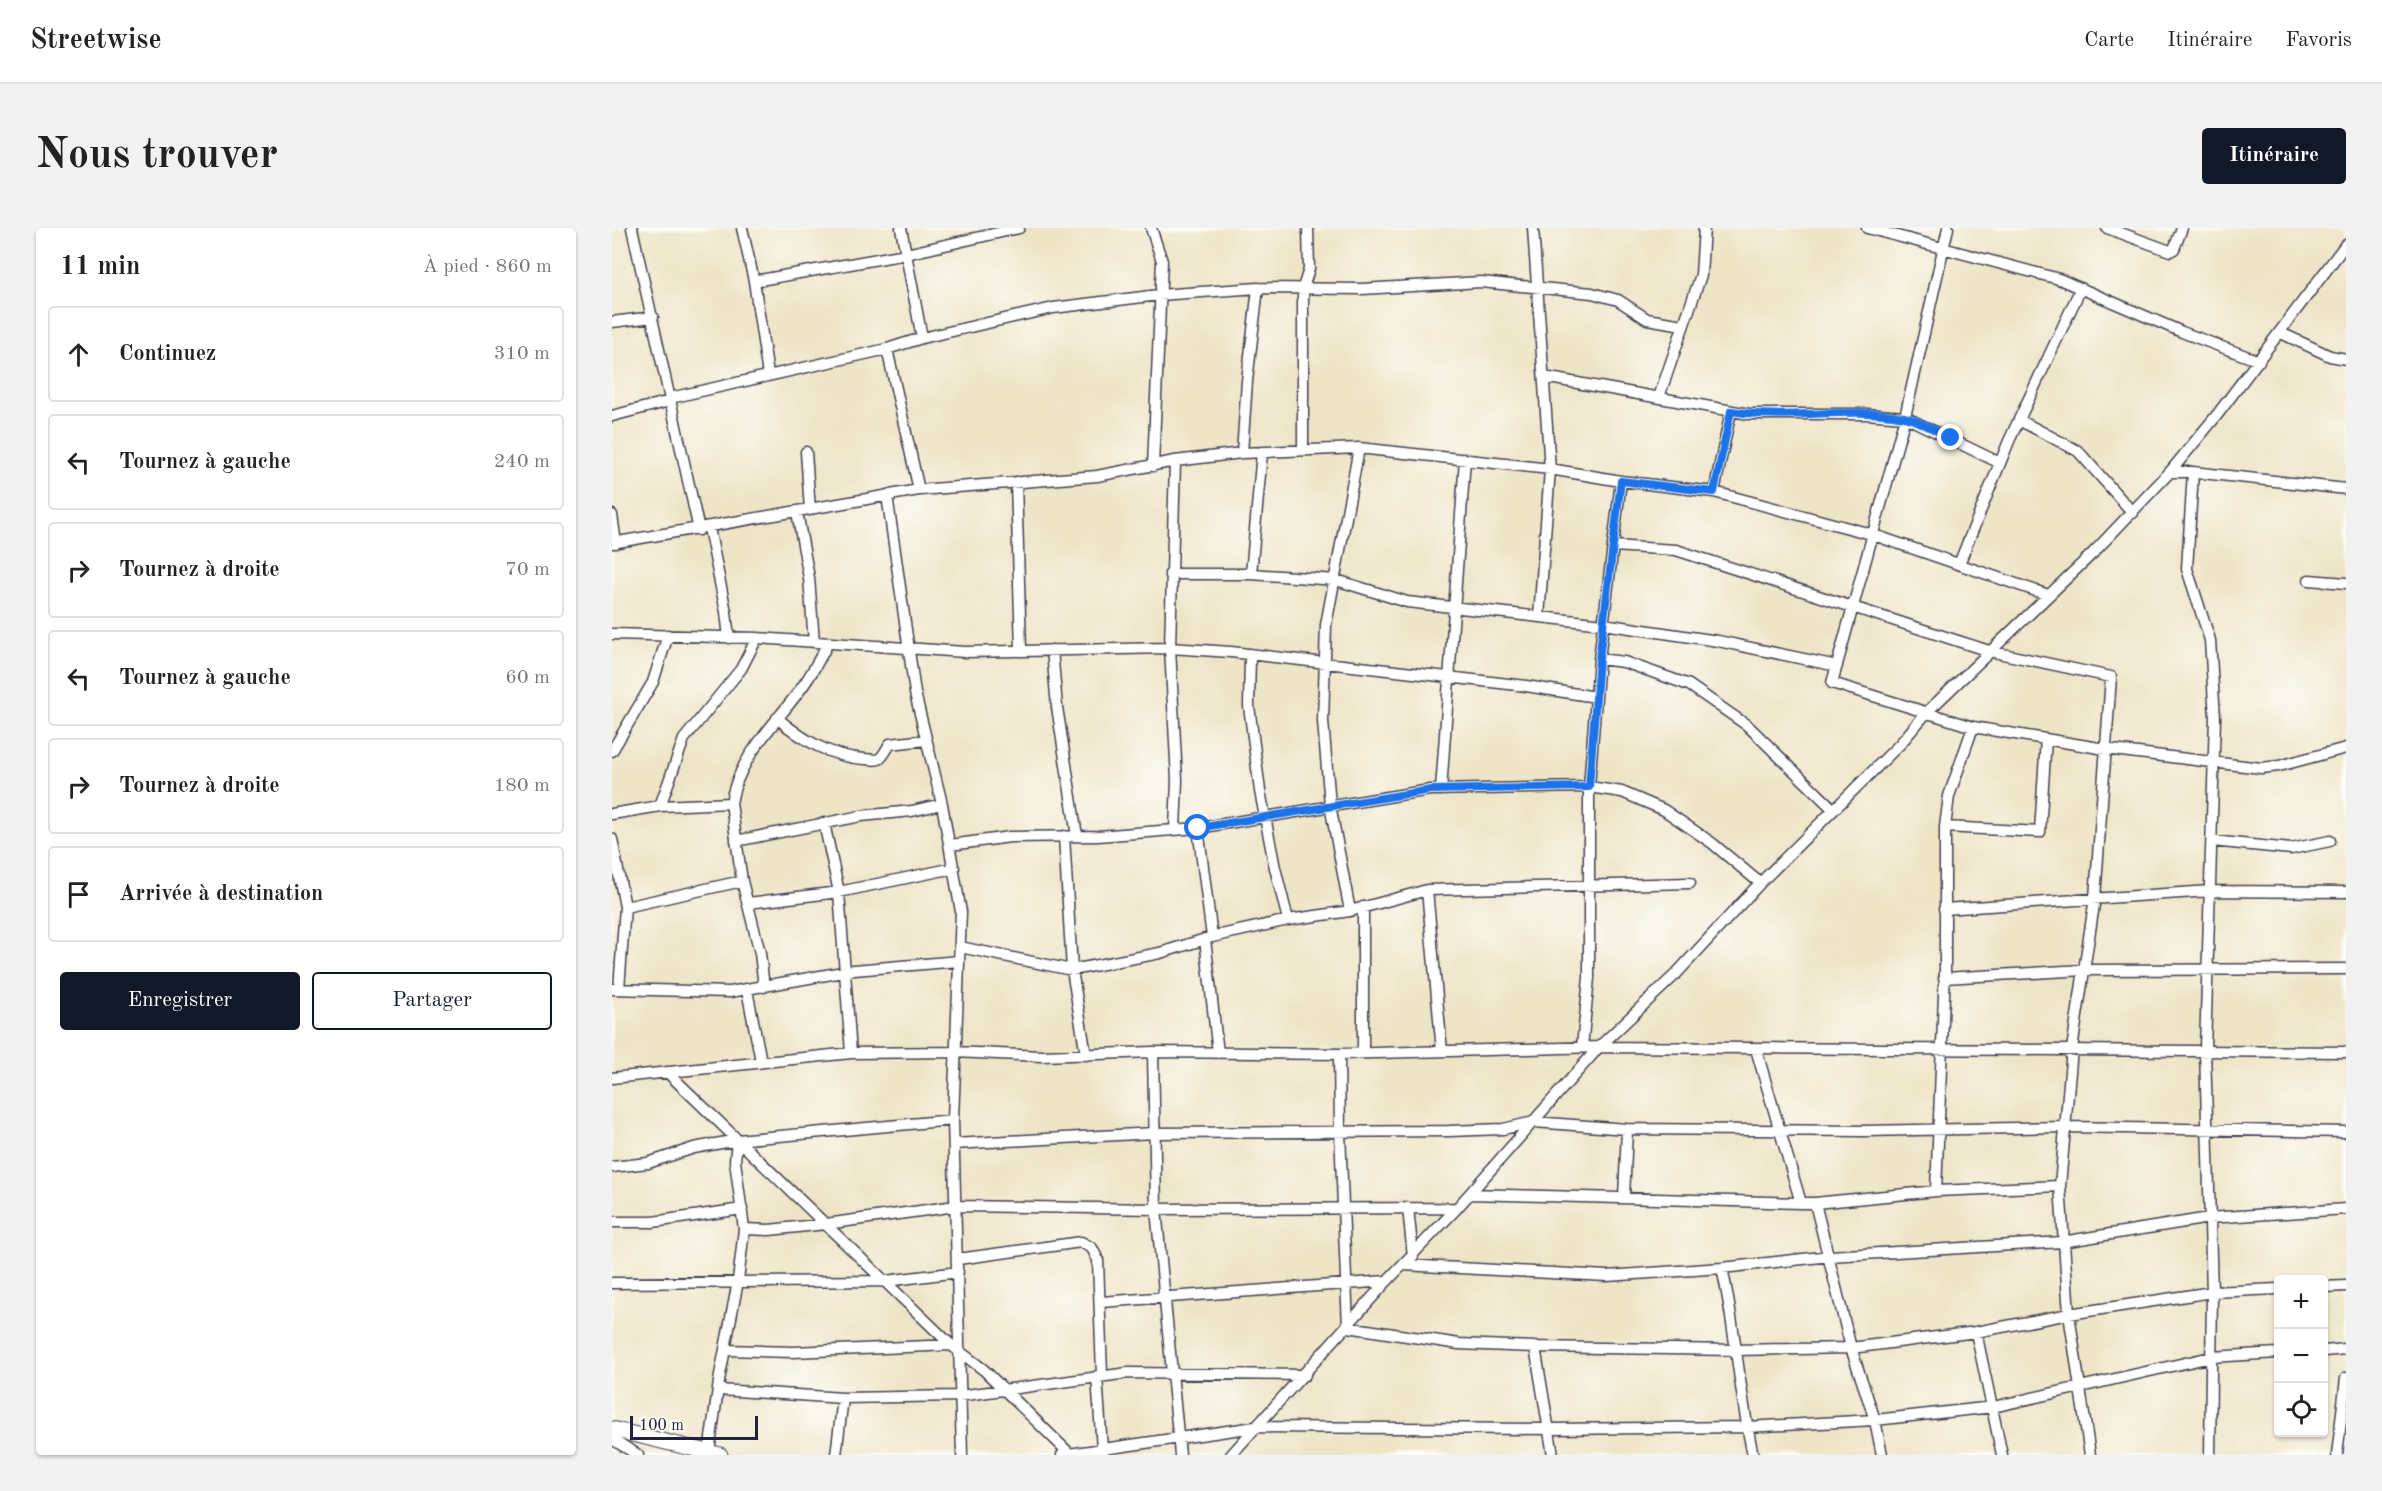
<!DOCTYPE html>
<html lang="fr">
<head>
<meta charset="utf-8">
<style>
	:root { --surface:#fff; --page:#f2f2f2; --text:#222; --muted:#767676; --line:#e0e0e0; --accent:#111827 }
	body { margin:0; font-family:"Old Standard TT",serif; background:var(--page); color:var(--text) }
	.controls { position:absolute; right:18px; bottom:18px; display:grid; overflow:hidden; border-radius:6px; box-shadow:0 2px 4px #0004 }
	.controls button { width:54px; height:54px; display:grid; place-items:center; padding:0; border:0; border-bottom:2px solid var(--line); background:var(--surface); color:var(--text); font:30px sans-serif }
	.scale { position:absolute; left:18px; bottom:15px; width:128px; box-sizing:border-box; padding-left:6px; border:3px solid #22223b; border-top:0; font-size:16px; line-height:21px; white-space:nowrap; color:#22223b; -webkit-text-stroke:4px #fdfcf7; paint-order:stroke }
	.stop { position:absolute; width:18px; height:18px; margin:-14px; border:4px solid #1a73e8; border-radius:50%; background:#fff }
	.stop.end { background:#1a73e8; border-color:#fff; box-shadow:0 2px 6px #0008 }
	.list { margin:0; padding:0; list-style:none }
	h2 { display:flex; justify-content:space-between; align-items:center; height:78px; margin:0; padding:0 24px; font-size:26px }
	h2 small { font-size:20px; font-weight:400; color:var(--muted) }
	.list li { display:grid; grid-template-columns:39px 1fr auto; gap:18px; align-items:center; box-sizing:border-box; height:96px; margin:0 12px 12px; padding:0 12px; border:2px solid var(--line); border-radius:6px }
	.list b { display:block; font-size:22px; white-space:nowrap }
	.list em { font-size:20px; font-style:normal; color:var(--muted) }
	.actions { display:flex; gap:12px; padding:18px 24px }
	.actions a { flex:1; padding:14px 0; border:2px solid var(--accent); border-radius:6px; text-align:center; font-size:21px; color:var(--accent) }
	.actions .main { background:var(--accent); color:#fff }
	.icon { flex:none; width:33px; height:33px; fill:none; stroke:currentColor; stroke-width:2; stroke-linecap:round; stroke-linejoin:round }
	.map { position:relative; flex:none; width:1734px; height:1227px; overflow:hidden; border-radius:6px }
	header { display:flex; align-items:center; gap:36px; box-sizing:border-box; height:84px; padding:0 30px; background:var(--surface); border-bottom:2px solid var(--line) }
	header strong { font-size:28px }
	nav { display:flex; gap:33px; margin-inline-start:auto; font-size:21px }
	.intro { display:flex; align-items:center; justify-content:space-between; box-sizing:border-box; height:144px; padding:0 36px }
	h1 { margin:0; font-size:42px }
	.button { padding:15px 27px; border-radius:6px; background:var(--accent); color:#fff; font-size:21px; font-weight:700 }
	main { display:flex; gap:36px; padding:0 36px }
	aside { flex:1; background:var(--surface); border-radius:6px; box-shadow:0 2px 4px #0004 }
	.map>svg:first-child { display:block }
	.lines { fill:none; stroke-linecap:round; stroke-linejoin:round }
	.minor-casing { stroke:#413f50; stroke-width:13 }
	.secondary-casing { stroke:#413f50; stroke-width:17 }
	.minor { stroke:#fff; stroke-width:10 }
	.secondary { stroke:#fff; stroke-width:15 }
	.route { stroke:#1a73e8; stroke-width:8 }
</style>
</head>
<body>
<header>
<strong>Streetwise</strong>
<nav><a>Carte</a><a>Itinéraire</a><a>Favoris</a></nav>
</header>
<div class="intro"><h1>Nous trouver</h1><a class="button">Itinéraire</a></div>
<main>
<aside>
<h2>11 min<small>À pied · 860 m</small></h2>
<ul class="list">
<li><svg class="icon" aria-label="ahead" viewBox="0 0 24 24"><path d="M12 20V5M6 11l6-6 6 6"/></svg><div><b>Continuez</b></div><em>310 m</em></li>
<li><svg class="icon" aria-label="left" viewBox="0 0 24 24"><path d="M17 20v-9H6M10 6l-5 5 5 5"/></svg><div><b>Tournez à gauche</b></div><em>240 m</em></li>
<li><svg class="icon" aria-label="right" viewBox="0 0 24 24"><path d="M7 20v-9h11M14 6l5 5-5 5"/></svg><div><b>Tournez à droite</b></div><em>70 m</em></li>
<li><svg class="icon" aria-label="left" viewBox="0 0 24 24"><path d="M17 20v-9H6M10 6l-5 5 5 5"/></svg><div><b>Tournez à gauche</b></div><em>60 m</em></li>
<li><svg class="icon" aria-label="right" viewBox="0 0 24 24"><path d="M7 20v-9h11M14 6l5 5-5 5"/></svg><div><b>Tournez à droite</b></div><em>180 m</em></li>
<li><svg class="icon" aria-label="arrive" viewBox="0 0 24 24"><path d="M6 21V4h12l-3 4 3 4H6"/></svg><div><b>Arrivée à destination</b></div></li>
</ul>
<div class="actions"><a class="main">Enregistrer</a><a>Partager</a></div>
</aside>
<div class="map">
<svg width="1734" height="1227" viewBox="0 0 1734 1227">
	<rect width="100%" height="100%" fill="#fdfcf7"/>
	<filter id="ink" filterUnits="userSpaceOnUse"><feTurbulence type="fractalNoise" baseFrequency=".0167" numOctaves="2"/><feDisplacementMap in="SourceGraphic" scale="12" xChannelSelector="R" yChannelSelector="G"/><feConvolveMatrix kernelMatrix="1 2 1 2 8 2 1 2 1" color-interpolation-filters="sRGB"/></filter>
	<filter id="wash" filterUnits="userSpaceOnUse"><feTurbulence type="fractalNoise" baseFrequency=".008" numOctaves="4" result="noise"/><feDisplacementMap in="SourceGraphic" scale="24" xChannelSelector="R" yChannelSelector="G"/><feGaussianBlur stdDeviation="1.35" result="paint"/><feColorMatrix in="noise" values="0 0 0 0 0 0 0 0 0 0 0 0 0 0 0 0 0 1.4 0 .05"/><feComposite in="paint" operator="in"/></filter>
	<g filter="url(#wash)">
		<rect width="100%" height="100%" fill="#eee4c6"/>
	</g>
	<g filter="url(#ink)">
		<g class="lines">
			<g class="minor-casing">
				<path id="minor" d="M20,0L87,302
					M130,0L142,53L156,147
					M539,0L550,33L541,238
					M921,0L938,241L927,389
					M1255,0L1447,51L1570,104L1647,133
					M1336,0L1293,189L1220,455L1361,499L1493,521L1649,540L1667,538L1734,520
					M1495,0L1558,23L1562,21L1570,0
					M142,53L294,26L407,0
					M0,94L41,89
					M1669,105L1718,128L1734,131
					M310,110L441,80L547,67L646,60L750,61L869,54L980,65L1006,72L1035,91L1071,97
					M932,149L1137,186H1254L1293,189L1388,235
					M1047,169L1089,47L1092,0
					M58,170L275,121
					M0,188L58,173
					M1407,192L1466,223L1521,285
					M691,221V60L697,41L696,0
					M194,224L198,282
					M630,225L635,153L646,60
					M1558,244H1581L1734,261
					M1581,244L1575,341L1598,412L1603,490L1593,822L1600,1064L1598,1227
					M404,254L409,422
					M307,262L485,248L563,233L630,225L747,220L938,241L1009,253L1102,264L1259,306L1436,367
					M1102,264L1119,183
					M275,267L303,465L330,576L349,684L341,892L350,1227
					M185,284L197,350L202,414
					M0,287L4,315
					M97,300L114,384L117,410
					M0,315L307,262L275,121L310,110L289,0
					M1001,318L1064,322L1377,423L1499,449L1483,670L1460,821L1448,958L1457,1086L1478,1227
					M1347,336L1397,213L1469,60
					M558,346H639L724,352L795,374L991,396L1106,413L1225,438
					M639,346L650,224
					M1697,352L1734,355
					M0,406L145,410L353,424L558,420L619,424L914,458L984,469
					M440,422L445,479L465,608
					M638,426L637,478L648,563L663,640L676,692
					M987,431L1012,434L1077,457L1136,498L1221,581
					M165,490C191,512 218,529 253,531C257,531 263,533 267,531C272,528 275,520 278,516L314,512
					M0,523L41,454L56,407
					M829,562L853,231
					M48,578L72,511L129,441L145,410
					M0,586L48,578L119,575
					M212,595L227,664L239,825
					M1333,599L1428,604L1434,511
					M586,600L600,709
					M563,602L565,552L558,420L563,233
					M452,608L460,742L474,827
					M0,611L13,679L7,761
					M124,613L249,588L300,583L330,576
					M1600,613L1679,621L1718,613
					M338,617L398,609L486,608L586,600L818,562L977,559L1010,564L1052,582L1100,615L1148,655
					M815,662L830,823
					M136,675L227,664L342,640
					M13,679L130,653
					M1332,681L1598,663L1734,664
					M738,683L718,577L711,493L714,397L747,220
					M593,711L606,825
					M348,719L460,742L548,725L600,709L676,692L738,683L815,662L1078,655
					M1332,750L1472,742L1734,741
					M152,759L148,725L130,653L119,575C126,528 167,493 193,455C202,442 209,428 216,415
					M0,761L118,764L242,742L347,733
					M135,762L149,833
					M970,819L977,750V559L987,431L1009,253
					M1144,821L1189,975H1203L1239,1120L1263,1192L1270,1227
					M541,824L544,981L568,1227
					M751,825V679
					M727,826L728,904L736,1099L847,1116L923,1119L1123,1122L1239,1120L1364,1104L1457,1086L1600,1064L1666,1061
					M55,844L339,1117L372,1142L459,1227
					M0,850L239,825L342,824L430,828L541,824L727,826L987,819L1734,824
					M342,916L542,905L837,903L891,901L922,894L1015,901L1253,903L1454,899L1734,904
					M0,939L36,935L82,920L125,912L341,892
					M1324,963L1333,743V599L1337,568L1361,499
					M858,966L1189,975
					M1012,970L1015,901
					M1203,975L1324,963L1448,958
					M796,980L801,1028
					M0,994H41L130,981
					M132,1001L157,1002L214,996L344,978L544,981L845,980
					M346,1031L469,1014L480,1020L486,1032L490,1147
					M792,1037L995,1048L1110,1040L1218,1028L1450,1014L1597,990L1734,981
					M1110,1040C1124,1102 1127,1165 1141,1227
					M0,1055L274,1053L346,1044
					M1712,1059L1734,1058
					M489,1074L775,1053
					M1364,1104L1390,1227
					M923,1119L941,1227
					M113,1122L181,1124L339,1117
					M1712,1123L1734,1121
					M485,1148L490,1221
					M107,1162L231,1170L347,1168L516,1145L693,1147
					M0,1211L26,1227
					M97,1224L108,1147L126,1053L132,1001L123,933L125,912
					M224,1227L231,1170
					M450,1227L643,1199L938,1201L1135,1199L1263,1192L1381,1179L1599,1129L1666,1125
					M619,1227L775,1053L845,980L987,819L1064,746L1148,655L1288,516L1315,484L1481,325L1558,244L1605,187L1734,16
					M1725,1227L1734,1150"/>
			</g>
			<g class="secondary-casing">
				<path id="secondary" d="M0,1201L108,1227"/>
			</g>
			<use href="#minor" class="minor"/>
			<use href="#secondary" class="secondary"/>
		</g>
	</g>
	<g class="lines" filter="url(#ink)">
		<path class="route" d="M586,600L819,562L977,559L987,431L1009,253L1102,264L1119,183C1176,193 1235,178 1292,189C1307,192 1324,203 1339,210"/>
	</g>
</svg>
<div class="controls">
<button>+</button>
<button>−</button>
<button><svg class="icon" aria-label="locate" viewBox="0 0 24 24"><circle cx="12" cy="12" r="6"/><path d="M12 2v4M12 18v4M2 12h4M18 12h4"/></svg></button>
</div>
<div class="scale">100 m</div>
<div class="stop" style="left:586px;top:600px"></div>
<div class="stop end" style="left:1339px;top:210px"></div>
</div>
</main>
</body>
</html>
